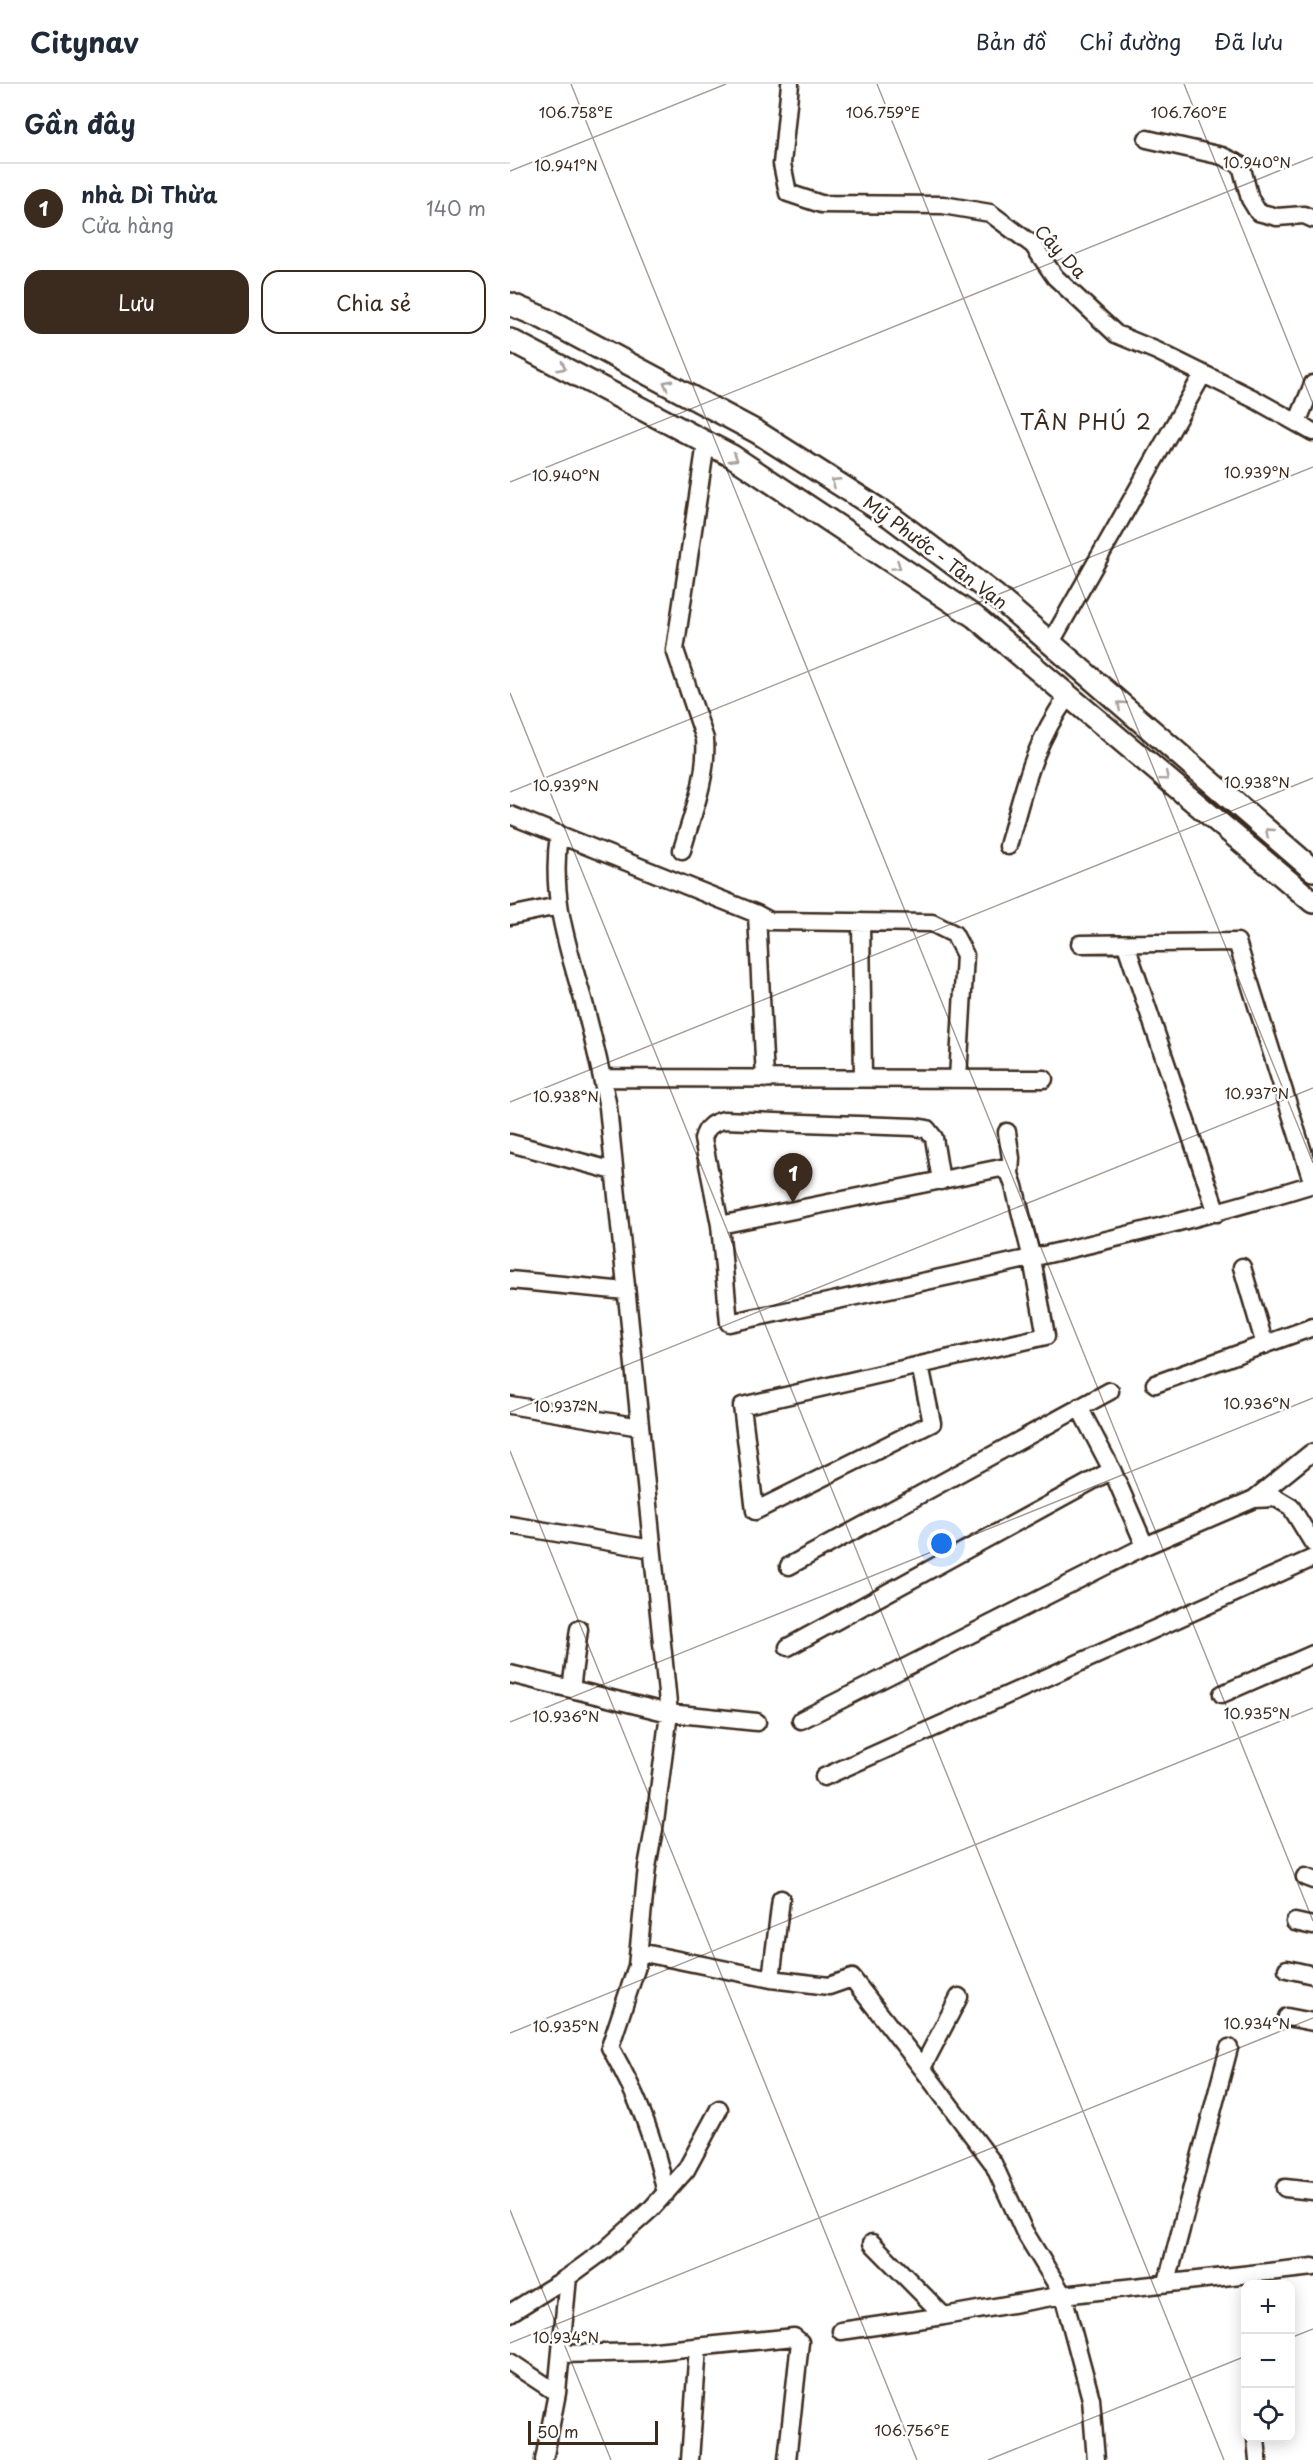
<!DOCTYPE html>
<html lang="vi">
<head>
<meta charset="utf-8">
<style>
	:root { --surface:#fff; --page:#f2f2f3; --text:#1f2937; --muted:#747a83; --line:#e0e1e3; --accent:#3b2a1e }
	body { margin:0; font-family:"Playpen Sans",sans-serif; background:var(--page); color:var(--text) }
	.controls { position:absolute; right:18px; bottom:18px; display:grid; overflow:hidden; border-radius:12px; box-shadow:0 3px 15px #0003 }
	.controls button { width:54px; height:54px; display:grid; place-items:center; padding:0; border:0; border-bottom:2px solid var(--line); background:var(--surface); color:var(--text); font:30px sans-serif }
	.scale { position:absolute; left:18px; bottom:15px; width:130px; box-sizing:border-box; padding-left:6px; border:3px solid #3b2a1e; border-top:0; font-size:16px; line-height:21px; white-space:nowrap; color:#3b2a1e; -webkit-text-stroke:4px #fff; paint-order:stroke }
	.you { position:absolute; left:432px; top:1460px; width:21px; height:21px; margin:-15px; border:4px solid #fff; border-radius:50%; background:#1a73e8; box-shadow:0 0 0 9px #1a73e833 }
	.badge { display:grid; place-items:center; width:39px; height:39px; border-radius:50%; background:var(--accent); color:#fff; font-size:20px; font-weight:700 }
	.pin { position:absolute; translate:-50% -50px; filter:drop-shadow(0 2px 3px #0008) }
	.pin::after { content:''; position:absolute; top:32px; width:21px; height:18px; background:inherit; clip-path:polygon(0 0,100% 0,50% 100%) }
	.list { margin:0; padding:0; list-style:none }
	h2 { display:flex; justify-content:space-between; align-items:center; height:78px; margin:0; padding:0 24px; font-size:26px }
	h2 small { font-size:20px; font-weight:400; color:var(--muted) }
	.list li { display:grid; grid-template-columns:39px 1fr auto; gap:18px; align-items:center; box-sizing:border-box; height:90px; padding:0 24px; border-top:2px solid var(--line) }
	.list b { display:block; font-size:22px; white-space:nowrap }
	.list p { margin:0; font-size:20px; white-space:nowrap; color:var(--muted) }
	.list em { font-size:20px; font-style:normal; color:var(--muted) }
	.actions { display:flex; gap:12px; padding:18px 24px }
	.actions a { flex:1; padding:14px 0; border:2px solid var(--accent); border-radius:18px; text-align:center; font-size:21px; color:var(--accent) }
	.actions .main { background:var(--accent); color:#fff }
	.icon { flex:none; width:33px; height:33px; fill:none; stroke:currentColor; stroke-width:2; stroke-linecap:round; stroke-linejoin:round }
	.map { position:relative; flex:none; width:803px; height:2376px; overflow:hidden }
	header { display:flex; align-items:center; gap:36px; box-sizing:border-box; height:84px; padding:0 30px; background:var(--surface); border-bottom:2px solid var(--line) }
	header strong { font-size:28px }
	nav { display:flex; gap:33px; margin-inline-start:auto; font-size:21px }
	main { display:flex }
	aside { flex:1; background:var(--surface) }
	.map>svg:first-child { display:block }
	.lines { fill:none; stroke-linecap:round; stroke-linejoin:round }
	.minor-casing { stroke:#3b2a1e; stroke-width:21 }
	.major-casing { stroke:#3b2a1e; stroke-width:26 }
	.minor { stroke:#fff; stroke-width:16 }
	.major { stroke:#fff; stroke-width:21 }
	.oneway { stroke:#a79f9a }
	.ticks { fill:none; stroke:#3b2a1e; stroke-width:1.5; stroke-opacity:0.45 }
	.labels { text-anchor:middle; stroke-width:5; stroke-linejoin:round; paint-order:stroke }
	.street-label { font-size:18px; fill:#3b2a1e; stroke:#fff }
	.quarter-label { font-size:21px; letter-spacing:1.5px; fill:#3b2a1e; stroke:#fff }
	.ticks-label { font-size:15px; text-anchor:middle; fill:#3b2a1e; stroke:#fff; stroke-width:5; stroke-linejoin:round; paint-order:stroke }
</style>
</head>
<body>
<header>
<strong>Citynav</strong>
<nav><a>Bản đồ</a><a>Chỉ đường</a><a>Đã lưu</a></nav>
</header>
<main>
<aside>
<h2>Gần đây<small></small></h2>
<ul class="list">
<li><span class="badge">1</span><div><b>nhà Dì Thừa</b><p>Cửa hàng</p></div><em>140 m</em></li>
</ul>
<div class="actions"><a class="main">Lưu</a><a>Chia sẻ</a></div>
</aside>
<div class="map">
<svg width="803" height="2376" viewBox="0 0 803 2376">
	<rect width="100%" height="100%" fill="#fff"/>
	<filter id="ink" filterUnits="userSpaceOnUse"><feTurbulence type="fractalNoise" baseFrequency=".0167" numOctaves="2"/><feDisplacementMap in="SourceGraphic" scale="12" xChannelSelector="R" yChannelSelector="G"/><feConvolveMatrix kernelMatrix="1 2 1 2 8 2 1 2 1" color-interpolation-filters="sRGB"/></filter>
	<g filter="url(#ink)">
		<g class="lines">
			<g class="minor-casing">
				<path id="minor" d="M280,0L272,80L278,109L311,120L433,121L480,129L523,161L545,193L606,250L647,267L744,315L803,348
					M637,55L712,72L731,81L740,115L748,128L767,133L794,131L803,135
					M787,339L803,300
					M540,560L693,290
					M0,731L247,830L260,837L422,839L444,850L455,871L448,995
					M49,750C40,813 57,860 74,919C83,953 91,987 98,1023L159,1629L144,1745L137,1783L127,1882L100,1963C129,2014 143,2052 156,2109
					M498,762C514,705 523,660 558,612
					M172,766C182,731 198,693 195,655L165,566L196,359
					M247,830L255,995
					M0,832L48,822
					M351,838L353,995
					M616,861L707,1129
					M92,994L534,995
					M497,1048L501,1074L500,1090
					M0,1059L104,1087
					M431,1097L424,1054L417,1045L404,1043L214,1036C202,1039 196,1043 193,1055L210,1141L219,1239C415,1197 611,1159 803,1100L727,858L570,860
					M210,1141L491,1084L500,1090L504,1102L522,1175L536,1252L232,1322L245,1427L422,1339L410,1281
					M732,1183L755,1261
					M0,1196L116,1207
					M645,1300L803,1243
					M0,1321L130,1343
					M569,1323L602,1386L635,1462
					M744,1415L801,1369
					M0,1441L142,1465
					M279,1482L600,1307
					M278,1563L602,1386
					M0,1590L159,1629L247,1638
					M61,1605L69,1545
					M712,1610L803,1570
					M291,1636L635,1462L744,1415L766,1414L781,1423L803,1459
					M314,1693L803,1474
					M795,1793L803,1796
					M785,1838L803,1842
					M129,1868L261,1895L319,1902L342,1894L412,1984
					M777,1885L803,1891
					M261,1895L271,1815
					M449,1913L412,1984L483,2079L514,2147L553,2211L581,2315L586,2376
					M777,1933L803,1938
					M775,2104L803,2107
					M362,2159L434,2232
					M657,2198L719,1964
					M0,2229L58,2193L95,2166L142,2124L176,2086L209,2025
					M331,2247L434,2232L553,2211L803,2183
					M51,2270L136,2268L284,2253L290,2258L277,2376
					M0,2278L47,2309
					M746,2354L748,2376
					M34,2376L47,2309L58,2193
					M180,2376L188,2263"/>
			</g>
			<g class="major-casing">
				<path id="major" d="M0,220L33,234L247,348L381,433L486,512L803,786
					M0,256L222,372L465,533L803,818"/>
			</g>
			<use href="#minor" class="minor"/>
			<use href="#major" class="major"/>
		</g>
		<defs><path id="oneway-chevron" d="M-2-3.5L2.5 0L-2 3.5" fill="none" stroke-width="1.6" stroke-linecap="round" stroke-linejoin="round" transform="scale(1.5)"/></defs>
		<g class="oneway">
			<use href="#oneway-chevron" transform="translate(52 283) rotate(28)"/>
			<use href="#oneway-chevron" transform="translate(157 300) rotate(-152)"/>
			<use href="#oneway-chevron" transform="translate(224 374) rotate(31)"/>
			<use href="#oneway-chevron" transform="translate(325 398) rotate(-147)"/>
			<use href="#oneway-chevron" transform="translate(387 482) rotate(34)"/>
			<use href="#oneway-chevron" transform="translate(611 621) rotate(-139)"/>
			<use href="#oneway-chevron" transform="translate(655 693) rotate(40)"/>
			<use href="#oneway-chevron" transform="translate(759 748) rotate(-139)"/>
		</g>
	</g>
	<path class="ticks" d="M61,0L803,1837M367,0L803,1079M674,0L803,320M0,87L216,0M0,398L803,73M0,609L714,2376M0,708L803,383M0,1018L803,694M0,1328L803,1004M0,1367L407,2376M0,1638L803,1314M0,1949L803,1624M0,2126L101,2376M780,2254L803,2245M0,2259L803,1934M478,2376L736,2272"/>
	<g class="labels">
		<g class="street-label">
			<text transform="translate(550 168) rotate(47)" y="6">Cây Da</text>
			<text transform="translate(425 469) rotate(37)" y="6">Mỹ Phước - Tân Vạn</text>
		</g>
		<g class="quarter-label">
			<text x="576" y="346">TÂN PHÚ 2</text>
		</g>
	</g>
	<g class="ticks-label">
		<text x="66" y="34">106.758°E</text>
		<text x="373" y="34">106.759°E</text>
		<text x="679" y="34">106.760°E</text>
		<text x="747" y="84">10.940°N</text>
		<text x="56" y="87">10.941°N</text>
		<text x="747" y="394">10.939°N</text>
		<text x="56" y="397">10.940°N</text>
		<text x="747" y="704">10.938°N</text>
		<text x="56" y="707">10.939°N</text>
		<text x="747" y="1015">10.937°N</text>
		<text x="56" y="1018">10.938°N</text>
		<text x="747" y="1325">10.936°N</text>
		<text x="56" y="1328">10.937°N</text>
		<text x="747" y="1635">10.935°N</text>
		<text x="56" y="1638">10.936°N</text>
		<text x="747" y="1945">10.934°N</text>
		<text x="56" y="1948">10.935°N</text>
		<text x="56" y="2259">10.934°N</text>
		<text x="402" y="2352">106.756°E</text>
	</g>
</svg>
<div class="controls">
<button>+</button>
<button>−</button>
<button><svg class="icon" aria-label="locate" viewBox="0 0 24 24"><circle cx="12" cy="12" r="6"/><path d="M12 2v4M12 18v4M2 12h4M18 12h4"/></svg></button>
</div>
<div class="scale">50 m</div>
<div class="you"></div>
<div class="pin badge" style="left:283px;top:1119px">1</div>
</div>
</main>
</body>
</html>
